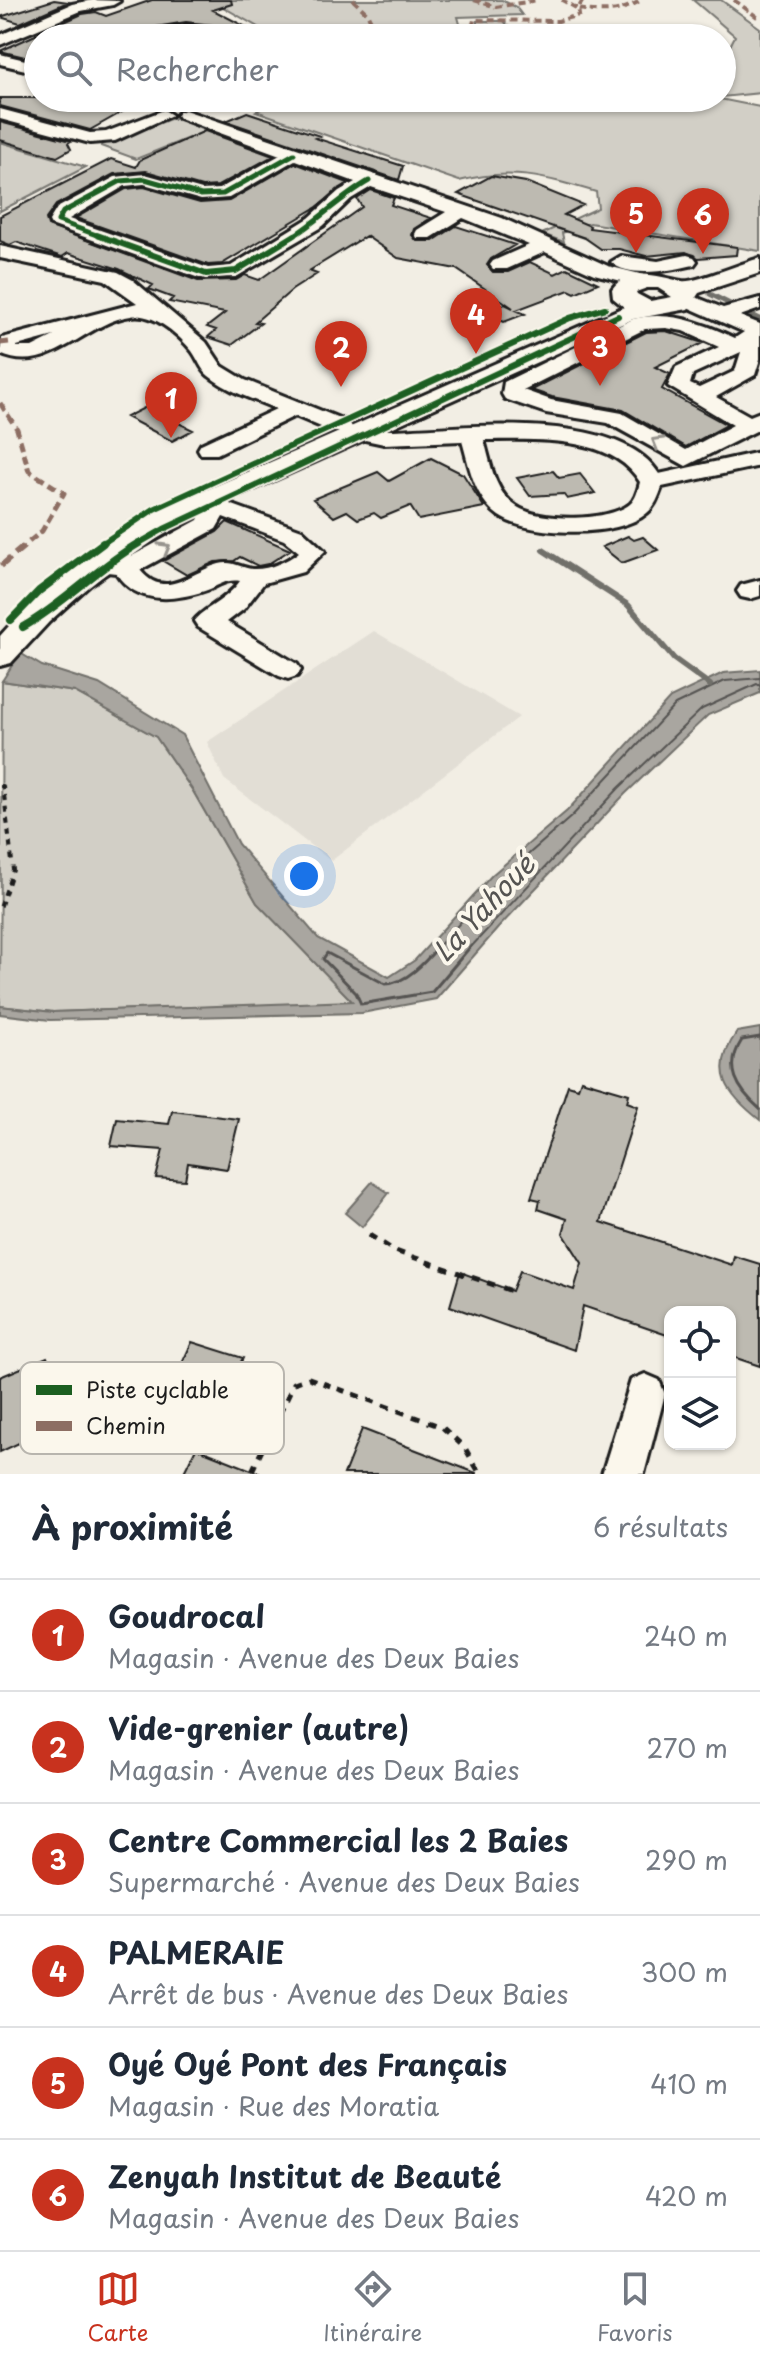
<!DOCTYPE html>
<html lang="fr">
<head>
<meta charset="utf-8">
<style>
	:root { --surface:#fff; --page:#f2f2f3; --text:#1f2937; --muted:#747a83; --line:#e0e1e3; --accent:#c8321e }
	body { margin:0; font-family:"Playpen Sans",sans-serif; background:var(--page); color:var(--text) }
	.controls { position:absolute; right:24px; bottom:24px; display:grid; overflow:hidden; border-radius:16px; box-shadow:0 2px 6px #0004 }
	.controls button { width:72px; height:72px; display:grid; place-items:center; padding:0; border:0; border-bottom:2px solid var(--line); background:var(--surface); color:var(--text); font:40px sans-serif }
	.you { position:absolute; left:304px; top:876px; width:28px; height:28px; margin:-20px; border:6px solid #fff; border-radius:50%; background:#1a73e8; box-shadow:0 0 0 12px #1a73e833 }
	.badge { display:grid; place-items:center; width:52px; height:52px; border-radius:50%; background:var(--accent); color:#fff; font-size:26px; font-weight:700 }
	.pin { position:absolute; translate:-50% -66px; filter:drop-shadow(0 2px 4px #0008) }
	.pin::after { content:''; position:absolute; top:42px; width:28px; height:24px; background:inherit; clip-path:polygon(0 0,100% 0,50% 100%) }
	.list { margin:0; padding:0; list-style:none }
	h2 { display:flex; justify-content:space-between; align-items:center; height:104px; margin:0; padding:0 32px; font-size:34px }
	h2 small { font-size:26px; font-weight:400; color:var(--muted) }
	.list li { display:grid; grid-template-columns:52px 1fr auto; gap:24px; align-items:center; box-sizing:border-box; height:112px; padding:0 32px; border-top:2px solid var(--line) }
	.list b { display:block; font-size:30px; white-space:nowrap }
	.list p { margin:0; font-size:26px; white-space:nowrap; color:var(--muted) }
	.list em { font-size:26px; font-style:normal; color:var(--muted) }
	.icon { flex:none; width:44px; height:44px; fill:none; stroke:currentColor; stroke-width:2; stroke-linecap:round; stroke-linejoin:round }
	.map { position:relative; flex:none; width:760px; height:1474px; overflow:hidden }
	.search { position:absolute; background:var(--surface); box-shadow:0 2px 6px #0004; left:24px; right:24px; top:24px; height:88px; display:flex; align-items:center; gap:20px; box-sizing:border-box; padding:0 28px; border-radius:44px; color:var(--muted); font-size:30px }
	.sheet { height:776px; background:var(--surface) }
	nav { display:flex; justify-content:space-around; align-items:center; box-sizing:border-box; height:112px; border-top:2px solid var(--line); background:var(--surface); font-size:22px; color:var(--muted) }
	nav a { display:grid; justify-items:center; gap:4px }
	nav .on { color:var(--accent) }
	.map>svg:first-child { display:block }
	.built { fill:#e2ded5 }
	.green { fill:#d2cfc6; stroke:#777671; stroke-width:2 }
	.water { fill:#a9a6a0; stroke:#716f6b; stroke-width:2 }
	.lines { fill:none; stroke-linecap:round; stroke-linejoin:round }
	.shore-far1 { stroke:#545351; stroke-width:2 }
	.shore { stroke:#545351; stroke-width:3 }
	.stream-far1 { stroke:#716f6b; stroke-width:5 }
	.stream { stroke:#716f6b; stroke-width:6 }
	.building { fill:#bdbab1; stroke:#1c1c1c; stroke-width:2 }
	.minor-casing { stroke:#1c1c1c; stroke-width:6 }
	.major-casing { stroke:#1c1c1c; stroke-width:6 }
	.path-far1 { stroke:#1c1c1c; stroke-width:4; stroke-dasharray:6 6; stroke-linecap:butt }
	.path { stroke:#1c1c1c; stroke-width:5; stroke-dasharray:8 8; stroke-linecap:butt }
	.minor { fill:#fbf7ec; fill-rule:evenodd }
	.major { fill:#fbf7ec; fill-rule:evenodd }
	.quiet-far2 { stroke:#8d6e63; stroke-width:4; stroke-dasharray:7 4; stroke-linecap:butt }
	.quiet-far1 { stroke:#8d6e63; stroke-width:5; stroke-dasharray:9 5; stroke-linecap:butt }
	.quiet { stroke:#8d6e63; stroke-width:6; stroke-dasharray:12 6; stroke-linecap:butt }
	.cycleway-far2-casing { stroke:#fbf7ec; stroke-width:8 }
	.cycleway-far1-casing { stroke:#fbf7ec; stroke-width:10 }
	.cycleway-casing { stroke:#fbf7ec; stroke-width:13 }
	.cycleway-far2 { stroke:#1b5e20; stroke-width:5 }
	.cycleway-far1 { stroke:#1b5e20; stroke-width:6 }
	.cycleway { stroke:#1b5e20; stroke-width:8 }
	.oneway { stroke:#97948e }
	.labels { text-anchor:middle; stroke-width:8; stroke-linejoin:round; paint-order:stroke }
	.water-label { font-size:28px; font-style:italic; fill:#545351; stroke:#fbf7ec }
	.key { fill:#fbf7ec; stroke:#b8b5ae; stroke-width:2 }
	.key-label { font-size:22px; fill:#1c1c1c }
</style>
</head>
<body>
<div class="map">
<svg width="760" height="1474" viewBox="0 0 760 1474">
	<rect width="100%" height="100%" fill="#f2eee4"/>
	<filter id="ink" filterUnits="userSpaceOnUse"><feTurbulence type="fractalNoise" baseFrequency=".0125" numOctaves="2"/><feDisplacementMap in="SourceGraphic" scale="16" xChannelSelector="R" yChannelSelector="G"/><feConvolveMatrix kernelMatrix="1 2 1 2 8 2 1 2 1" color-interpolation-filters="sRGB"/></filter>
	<g filter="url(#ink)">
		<path class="built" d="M374,631L519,717L331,861L224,779L207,742Z"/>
		<path class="green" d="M211,0H502L516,7L522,15L458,17L464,38H277Z
			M693,0H721L760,28V93L722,97V51L729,48L735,36Z
			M477,21H504L518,38H477Z
			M283,98H715L760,107V251L590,223L562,233L564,242L542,234L598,208L596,192C545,177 511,167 459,181L256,111Z
			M170,119H178L206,131L136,159L101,146L102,142L120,139Z
			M0,142L86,167L0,211Z
			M2,681L75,692L156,737L193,791L257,903L353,1002L53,1012L0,1006Z"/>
		<path class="water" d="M20,653L42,666L99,684L182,735L238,844L318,938L389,977L415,960L492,875L567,811L670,698L723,673L760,670V693L708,715L625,794L499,927L436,999L362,1013L50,1020L0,1014V1006L53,1012L352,1001L257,903L193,791L156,737L75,692L2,681Z
			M760,1028V1120C727,1094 709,1072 737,1032Z
			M372,1182L389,1193L362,1227L345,1213Z"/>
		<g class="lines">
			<path class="shore-far1" d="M437,948L498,881L572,816L675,705L725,681L760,678
				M470,948L619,788L702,709L757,684L760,686"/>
			<path class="shore" d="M439,946C426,961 406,984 385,984L327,953L323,959L356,993L361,1004L432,992L471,946
				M760,1037L742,1040C724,1068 737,1089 760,1109"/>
			<path class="stream-far1" d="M710,294L760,319"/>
			<path class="stream" d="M543,550L628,605L674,659L710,685"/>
		</g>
		<path class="building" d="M54,0L68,2L20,23L0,17Z
			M152,0H231L232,4L213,10L267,38H236L213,25L186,22L150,28L136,38H38V53L29,58L0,51L82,14L96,12L106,16Z
			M0,98H93L131,107L90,130L0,106Z
			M247,112L320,136L315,138L403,166L399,180L226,121Z
			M0,122L71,141L68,143L71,149L57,157L0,140Z
			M205,131L273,156L218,186L202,187L146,171L114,174L56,205L46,219L48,226L198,281L236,280L245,275L259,280L362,207L357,199L371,190L394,198L391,205L431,218L414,229L412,235L417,241H433L456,226L515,245L491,259L487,265L493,272H508L530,262L555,274L567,268L598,283L575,293L569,290L516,310L525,314L504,322L485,313L505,304L513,308L456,269L398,258L366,236L309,271L317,274L292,290L255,322L261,323L232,345L208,337L216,330L207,327L225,313L169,302L173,298L149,289L153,285L119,269L68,253L62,257L16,242L10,245L0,241V216L111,159L136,167L140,160Z
			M295,163L348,183L317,207L222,264L208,265L76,218L126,189L144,187L200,203L229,201Z
			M491,176L526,182L583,205L564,215L590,226L589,228L737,247L736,255L698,258L686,252L646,256L619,249H601L585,238L458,194Z
			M666,331L703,343L655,367L670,374L662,389L727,425L686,447L623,410L552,397L531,390L646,332Z
			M146,407L193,430L172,441L126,417Z
			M431,458L463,474L484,507L419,520L410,506L381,518L374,513L358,519L347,511L334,517L313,499L378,472L389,481Z
			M553,471L559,478L580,474L595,493L567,499L563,494L530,496L517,478Z
			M227,522L290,550L268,564L258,566L240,557L234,561L215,562L187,575L163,561L217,532Z
			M628,536L634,540L643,537L658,550L622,563L602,547Z
			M581,1080L629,1094L627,1102L638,1106L601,1222L732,1265L734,1256L760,1264V1366L730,1356V1312H670V1336L583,1306L574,1350L450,1306L460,1272L512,1291L520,1271L574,1290L582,1263L563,1233L567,1219L538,1209L540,1200L531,1198L568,1085L578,1088Z
			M172,1111L239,1119L227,1169L188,1163L185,1180L156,1178L163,1150L111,1146L117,1119L169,1124Z
			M192,1342L243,1358L196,1448L161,1436L180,1402L167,1396Z
			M47,1357L56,1381L21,1398L34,1436L0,1452V1377Z
			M362,1429L476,1473V1474H344Z
			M196,1448L259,1473V1474H183Z"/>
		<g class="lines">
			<g class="minor-casing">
				<path id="minor" d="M93,0L120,1L113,5L81,11L0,45V35L72,4Z
					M186,25L212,28L233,38L186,34L139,38L150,31Z
					M0,54L38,63V73L0,64Z
					M0,109L90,133L106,132L164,110L172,115L115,141L90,143L0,119Z
					M185,110L502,218L608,266L652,277L655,281L645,287L594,274L545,252L507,269H493L490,265L493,261L529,245L463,218L431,238H417L415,234L417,230L446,212L371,187L351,199L323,226L236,277L199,278L51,225L49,221L57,208L115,177L145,174L202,190L219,189L280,155L179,118L177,115L179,112ZM295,160L355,182L339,191L309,218L231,266L208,268L69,219L125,186L144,184L201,200L229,198Z
					M0,246L118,272L133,280L206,342L222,366L245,380L349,422L352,427C365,424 380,431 394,430C461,428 618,408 659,474L760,452V466L662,487C659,496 655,507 647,513C619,538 529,537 499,516C474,498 470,468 462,441L384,444L351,437L348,432H333L295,416L217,454H201L198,449L201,444L276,409C253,399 229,392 209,376C201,370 198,359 192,351C178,334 153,312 131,316C85,322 49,377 0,354L2,338L137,303L105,280L0,258ZM54,336L32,347H17V346ZM484,440C532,440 612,434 640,482C638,490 636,499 630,504C608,522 538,522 516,506C494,491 491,464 484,440Z
					M687,255L694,257L697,261L694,265C673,270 628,279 611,262L621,256L658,261Z
					M683,292L723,308L760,298V309L740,316L760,324V359L755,375L716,397L750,416L760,412L758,430L686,466L608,423L546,413L505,399L502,394L504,382L633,319C669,310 703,323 735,338L744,332L676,302L673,298ZM666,328L683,331L719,347L676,367L668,386L733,425L686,450L622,413L551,400L523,390L645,329ZM741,352L735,371L699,388L690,384L693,374Z
					M223,486L231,488L235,493L230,504L302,530L325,551L303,572L264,583L244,609L227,622L297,664L301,670L297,676L288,679L279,676L198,627L194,621C202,609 226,601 240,581C228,579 221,584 210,589C177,601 137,606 116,573L99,571L96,566L99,561L132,556L198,520L215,488ZM223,517L284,540L299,552C286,562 268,570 252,569C244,568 235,563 227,563C197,564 168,605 140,570L216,529Z
					M760,580V596L750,599L741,597L737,591L741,585Z
					M645,1374L659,1380L665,1394L644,1474H602L631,1380Z"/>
			</g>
			<g class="major-casing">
				<path id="major" d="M760,258V273L699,293L688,309L633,319L181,522L90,585L49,622L11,663L0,666V636C45,584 103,546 161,510L624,307L613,298L612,289C629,265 659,277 682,281C692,284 745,262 760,258ZM647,288H658L672,297L650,301L637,294L636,292Z"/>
			</g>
			<path class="path-far1" d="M0,786H3L13,870L0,908"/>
			<path class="path" d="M369,1235L395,1251L512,1291
				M252,1471L294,1383L309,1378L442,1427L465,1448L480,1474"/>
			<use href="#minor" class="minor"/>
			<use href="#major" class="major"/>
			<path class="quiet-far2" d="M353,0L367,13L379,38
				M474,0L496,7L538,0
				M583,0L578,9C601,13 621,13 641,0
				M734,0L760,19
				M470,38L474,20L558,21L579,15L578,9L562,0"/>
			<path class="quiet-far1" d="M0,343L9,342
				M0,403L17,429L29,471L64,493L42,531L25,545"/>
			<path class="quiet" d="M1,566L28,543"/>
			<g class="cycleway-far2-casing">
				<path id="cycleway-far2" d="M102,237L58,221L63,212L121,181L145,179L201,195L223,194L294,154
					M292,237C319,220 341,197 369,181"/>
			</g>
			<g class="cycleway-far1-casing">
				<path id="cycleway-far1" d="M97,235L206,274L236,271L295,235
					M100,545L154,509L570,318L605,308
					M136,545L164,529L618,316"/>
			</g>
			<g class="cycleway-casing">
				<path id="cycleway" d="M11,620L39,591L103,543
					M23,627C65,603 98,567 139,543"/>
			</g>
			<use href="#cycleway-far2" class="cycleway-far2"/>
			<use href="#cycleway-far1" class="cycleway-far1"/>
			<use href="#cycleway" class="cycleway"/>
		</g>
		<defs><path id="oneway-chevron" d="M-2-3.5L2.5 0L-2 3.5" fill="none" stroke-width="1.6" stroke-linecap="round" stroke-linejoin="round" transform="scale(2)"/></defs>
		<g class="oneway">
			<use href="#oneway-chevron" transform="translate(657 442) rotate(-150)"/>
			<use href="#oneway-chevron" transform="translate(165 548) rotate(-30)"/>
		</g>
	</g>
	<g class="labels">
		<g class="water-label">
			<text transform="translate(484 908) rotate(-47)" y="10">La Yahoué</text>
		</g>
	</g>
	<rect x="20" y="1362" width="264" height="92" rx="12" class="key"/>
	<rect x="36" y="1385" width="36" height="10" fill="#1b5e20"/>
	<rect x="36" y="1421" width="36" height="10" fill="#8d6e63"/>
	<g class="key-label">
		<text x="86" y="1398">Piste cyclable</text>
		<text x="86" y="1434">Chemin</text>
	</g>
</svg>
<div class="controls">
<button><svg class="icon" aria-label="locate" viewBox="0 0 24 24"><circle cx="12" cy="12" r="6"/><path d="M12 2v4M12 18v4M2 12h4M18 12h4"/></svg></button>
<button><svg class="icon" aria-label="layers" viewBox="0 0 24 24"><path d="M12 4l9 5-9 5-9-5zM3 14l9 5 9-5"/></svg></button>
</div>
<div class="you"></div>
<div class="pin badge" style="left:171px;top:438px">1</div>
<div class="pin badge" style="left:341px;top:387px">2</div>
<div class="pin badge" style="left:600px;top:386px">3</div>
<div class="pin badge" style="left:476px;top:354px">4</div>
<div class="pin badge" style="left:636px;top:253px">5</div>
<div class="pin badge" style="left:703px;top:254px">6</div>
<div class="search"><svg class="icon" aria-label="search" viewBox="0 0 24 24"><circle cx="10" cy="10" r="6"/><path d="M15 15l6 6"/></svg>Rechercher</div>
</div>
<section class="sheet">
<h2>À proximité<small>6 résultats</small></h2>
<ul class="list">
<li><span class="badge">1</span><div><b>Goudrocal</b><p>Magasin · Avenue des Deux Baies</p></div><em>240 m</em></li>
<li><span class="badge">2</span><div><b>Vide-grenier (autre)</b><p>Magasin · Avenue des Deux Baies</p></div><em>270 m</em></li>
<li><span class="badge">3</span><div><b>Centre Commercial les 2 Baies</b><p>Supermarché · Avenue des Deux Baies</p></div><em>290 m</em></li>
<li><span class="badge">4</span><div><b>PALMERAIE</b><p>Arrêt de bus · Avenue des Deux Baies</p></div><em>300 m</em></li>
<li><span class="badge">5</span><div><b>Oyé Oyé Pont des Français</b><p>Magasin · Rue des Moratia</p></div><em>410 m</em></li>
<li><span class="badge">6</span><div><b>Zenyah Institut de Beauté</b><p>Magasin · Avenue des Deux Baies</p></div><em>420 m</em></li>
</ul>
</section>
<nav>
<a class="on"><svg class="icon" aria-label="map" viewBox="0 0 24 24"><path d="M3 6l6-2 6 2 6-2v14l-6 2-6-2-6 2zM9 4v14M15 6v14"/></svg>Carte</a>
<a><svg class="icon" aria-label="directions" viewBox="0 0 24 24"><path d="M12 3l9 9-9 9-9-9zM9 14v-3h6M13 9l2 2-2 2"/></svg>Itinéraire</a>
<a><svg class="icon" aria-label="saved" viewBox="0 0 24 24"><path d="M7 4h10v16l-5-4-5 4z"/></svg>Favoris</a>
</nav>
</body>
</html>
